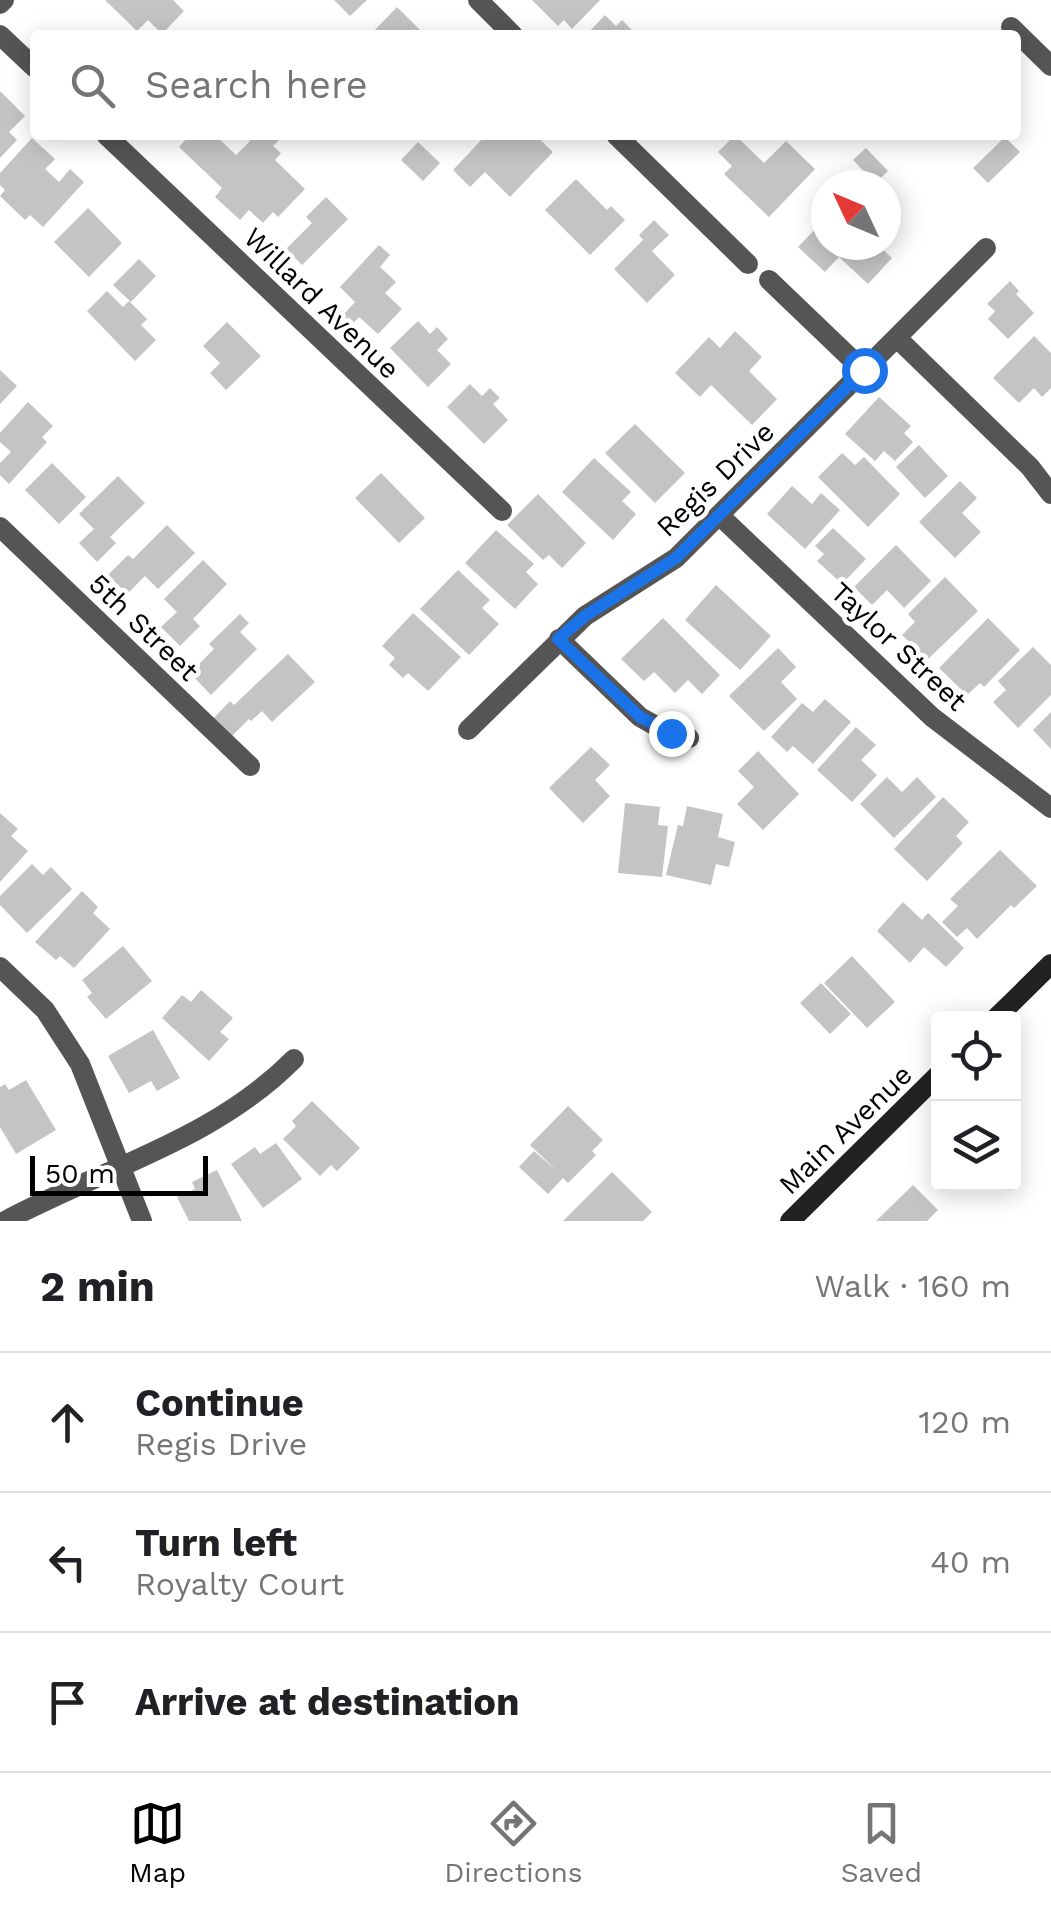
<!DOCTYPE html>
<html lang="en">
<head>
<meta charset="utf-8">
<style>
	:root { --surface:#fff; --page:#f6f6f6; --text:#202124; --muted:#757577; --line:#e0e0e0; --accent:#000 }
	body { margin:0; font-family:"Work Sans",sans-serif; background:var(--page); color:var(--text) }
	.controls { position:absolute; right:30px; bottom:30px; display:grid; overflow:hidden; border-radius:10px; box-shadow:0 5px 25px #0003 }
	.controls button { width:90px; height:90px; display:grid; place-items:center; padding:0; border:0; border-bottom:2px solid var(--line); background:var(--surface); color:var(--text); font:50px sans-serif }
	.compass { position:absolute; left:811px; top:170px; width:90px; height:90px; border-radius:50%; background:var(--surface); box-shadow:0 5px 25px #0003; rotate:314deg }
	.scale { position:absolute; left:30px; bottom:25px; width:178px; box-sizing:border-box; padding-left:10px; border:5px solid #000; border-top:0; font-size:28px; line-height:35px; white-space:nowrap; color:#000; -webkit-text-stroke:8px #fff; paint-order:stroke }
	.stop { position:absolute; width:30px; height:30px; margin:-22px; border:8px solid #1a73e8; border-radius:50%; background:#fff }
	.stop.end { background:#1a73e8; border-color:#fff; box-shadow:0 2px 10px #0008 }
	.list { margin:0; padding:0; list-style:none }
	h2 { display:flex; justify-content:space-between; align-items:center; height:130px; margin:0; padding:0 40px; font-size:42px }
	h2 small { font-size:32px; font-weight:400; color:var(--muted) }
	.list li { display:grid; grid-template-columns:65px 1fr auto; gap:30px; align-items:center; box-sizing:border-box; height:140px; padding:0 40px; border-top:2px solid var(--line) }
	.list b { display:block; font-size:38px; white-space:nowrap }
	.list p { margin:0; font-size:32px; white-space:nowrap; color:var(--muted) }
	.list em { font-size:32px; font-style:normal; color:var(--muted) }
	.icon { flex:none; width:55px; height:55px; fill:none; stroke:currentColor; stroke-width:2; stroke-linecap:round; stroke-linejoin:round }
	.map { position:relative; flex:none; width:1051px; height:1221px; overflow:hidden }
	.search { position:absolute; background:var(--surface); box-shadow:0 5px 25px #0003; left:30px; right:30px; top:30px; height:110px; display:flex; align-items:center; gap:25px; box-sizing:border-box; padding:0 35px; border-radius:10px; color:var(--muted); font-size:38px }
	.sheet { height:550px; background:var(--surface) }
	nav { display:flex; justify-content:space-around; align-items:center; box-sizing:border-box; height:140px; border-top:2px solid var(--line); background:var(--surface); font-size:28px; color:var(--muted) }
	nav a { display:grid; justify-items:center; gap:5px }
	nav .on { color:var(--accent) }
	.map>svg:first-child { display:block }
	.building { fill:#c4c4c4 }
	.lines { fill:none; stroke-linecap:round; stroke-linejoin:round }
	.street { stroke:#555; stroke-width:20 }
	.secondary { stroke:#222; stroke-width:20 }
	.route { stroke:#1a73e8; stroke-width:12 }
	.labels { text-anchor:middle; stroke-width:9; stroke-linejoin:round; paint-order:stroke }
	.street-label { font-size:28px; fill:#000; stroke:#fff }
</style>
</head>
<body>
<div class="map">
<svg width="1051" height="1221" viewBox="0 0 1051 1221">
	<rect width="100%" height="100%" fill="#fff"/>
	<path class="building" d="M105,0H173L184,11L162,34L148,20L137,31Z
		M334,0H367L350,16Z
		M532,0H600L572,29L564,20L558,26Z
		M397,7L425,35H370Z
		M605,15L616,26L622,20L637,35H586Z
		M0,91L25,116L9,132L17,140L0,158Z
		M190,135H215L236,155L250,141L243,135H284L273,146L281,153L275,160L305,189L278,217L273,212L263,223L249,210L240,220L215,197L222,188L179,147Z
		M486,135H535L553,152L510,197L485,172L470,187L453,170Z
		M735,135L764,163L786,141L815,169L769,217L724,174L732,166L718,152Z
		M1005,137L1020,152L988,183L973,168Z
		M32,138L55,159L45,169L59,182L70,169L84,182L43,227L30,215L25,220L0,196L5,190L0,185V173Z
		M418,142L440,163L423,181L401,160Z
		M866,148L888,171L875,183L853,160Z
		M576,179L607,210L611,206L625,220L590,255L545,210Z
		M326,197L348,219L302,265L286,249L312,223L306,217Z
		M88,208L122,243L89,277L54,242Z
		M654,220L669,235L652,251L675,275L647,303L614,269L643,240L639,235Z
		M821,223L826,227V245H878L892,258L868,284L839,257L825,272L798,247Z
		M379,245L390,255L380,267L396,282L385,293L402,309L378,334L359,317L343,335L333,326L355,302L340,287Z
		M139,259L156,276L131,302L113,285Z
		M1010,281L1019,291L1016,294L1034,313L1008,339L988,319L995,311L987,304Z
		M107,291L123,307L129,301L147,319L141,325L156,340L135,361L87,311Z
		M418,321L430,334L437,327L448,339L437,350L451,364L428,387L390,348Z
		M227,322L261,356L226,390L210,373L220,363L203,346Z
		M735,331L762,357L749,371L777,399L752,425L711,385L700,397L675,373L709,337L720,348Z
		M1034,336L1051,353V388L1042,397L1034,388L1019,403L993,378Z
		M0,370L17,386L0,404Z
		M470,384L482,396L490,388L500,398L493,404L508,420L484,444L447,407Z
		M879,397L911,426L904,433L913,442L895,461L884,451L875,461L845,434Z
		M28,402L53,426L42,437L47,442L9,484L0,475V463L11,452L0,442V433Z
		M635,424L685,473L655,503L605,453Z
		M919,445L948,476L925,498L896,467Z
		M842,453L855,465L864,457L900,494L868,527L818,477Z
		M594,458L631,492L622,501L636,514L613,540L562,492Z
		M52,463L86,497L59,524L25,490Z
		M381,473L425,518L399,543L355,498Z
		M118,476L145,503L110,537L116,543L97,562L79,543L94,529L79,514Z
		M960,481L977,498L962,513L981,532L955,558L919,522Z
		M792,486L812,504L821,493L840,510L805,549L767,514Z
		M538,494L586,543L562,568L549,555L543,560L507,525Z
		M167,525L195,553L158,589L145,576L127,594L108,575L128,555L133,559Z
		M833,528L866,559L842,584L817,561L824,554L815,546Z
		M496,530L534,564L526,572L538,584L515,609L465,563Z
		M896,545L931,581L904,608L887,590L872,605L854,587Z
		M203,560L227,584L193,619L200,626L180,646L161,627L177,612L164,599Z
		M458,570L490,600L482,608L499,624L469,655L420,609Z
		M945,577L978,611L927,660L902,635L915,622L908,614Z
		M716,585L771,636L740,670L685,620Z
		M413,613L461,657L428,691L408,673L403,678L389,665L395,658L382,646Z
		M240,614L249,623L240,632L257,649L211,695L190,673L214,649L209,644Z
		M663,618L720,675L702,694L688,680L675,693L654,672L644,681L621,659Z
		M988,618L1020,650L984,687L980,683L967,695L939,668Z
		M1033,647L1051,665V695L1018,728L993,702L1006,690L998,681Z
		M778,648L796,667L781,682L797,699L764,731L729,696Z
		M288,654L315,682L272,722L262,711L251,721L249,719L229,739L211,721L230,701L234,705Z
		M825,699L851,722L813,764L793,746L787,752L771,737L802,703L813,712Z
		M1051,712V749L1033,730Z
		M856,727L876,745L861,760L877,775L852,802L817,770Z
		M591,747L610,765L595,780L610,796L583,823L549,788Z
		M758,751L799,794L763,830L737,804L754,787L738,771Z
		M887,777L902,792L917,777L936,797L894,838L860,804Z
		M943,797L969,822L956,836L963,843L927,881L894,849Z
		M625,803L660,807L658,825L668,826L662,877L618,873Z
		M687,806L723,814L718,837L735,842L729,867L716,864L711,885L666,875L678,825L683,826Z
		M0,813L18,829L11,836L28,851L0,882Z
		M1000,850L1037,886L1014,908L1011,905L977,939L967,928L957,937L942,922L958,906L950,899Z
		M32,864L43,875L51,867L72,889L27,933L0,905V896Z
		M82,891L98,907L93,913L110,929L74,968L60,956L56,960L35,942Z
		M903,902L922,920L928,913L964,948L946,967L924,947L910,963L877,931Z
		M123,946L152,981L106,1019L87,997L92,993L82,980Z
		M852,956L895,1002L867,1028L824,983Z
		M821,983L851,1014L830,1034L800,1003Z
		M201,990L233,1018L220,1032L229,1039L209,1061L162,1018L182,995L191,1002Z
		M153,1030L180,1078L157,1091L151,1081L129,1093L108,1056Z
		M26,1080L56,1130L16,1154L0,1127V1087L5,1084L9,1090Z
		M312,1101L360,1148L337,1171L331,1165L320,1176L283,1139L296,1126L292,1121Z
		M568,1106L603,1140L592,1151L596,1155L568,1183L563,1178L548,1194L519,1167L534,1151L558,1172L530,1145Z
		M276,1143L302,1179L263,1208L231,1164L255,1147L260,1154Z
		M217,1170L242,1221H189L177,1197L195,1189L192,1182Z
		M612,1172L652,1212L643,1221H563Z
		M913,1185L938,1210L927,1221H876Z"/>
	<g class="lines">
		<path class="street" d="M478,0L513,35
			M0,4L4,0
			M1011,27L1051,66
			M0,35L35,68
			M106,135L502,511
			M616,135L748,264
			M769,280L864,371
			M897,338L1030,467L1051,494
			M719,515L932,717L1051,808
			M0,527L250,766
			M559,639L640,717L656,726L689,738
			M468,730L585,616L676,558L986,248
			M0,967L45,1010L80,1064L142,1221
			M5,1221C104,1168 214,1140 294,1059"/>
		<path class="secondary" d="M996,1018L1051,964
			M790,1221L938,1075"/>
	</g>
	<g class="lines">
		<path class="route" d="M671,733L640,717L558,639L585,616L676,558L864,370"/>
	</g>
	<g class="labels">
		<g class="street-label">
			<text transform="translate(322 303) rotate(44)" y="10">Willard Avenue</text>
			<text transform="translate(715 479) rotate(-44)" y="10">Regis Drive</text>
			<text transform="translate(144 627) rotate(44)" y="10">5th Street</text>
			<text transform="translate(899 646) rotate(43)" y="10">Taylor Street</text>
			<text transform="translate(845 1129) rotate(-44)" y="10">Main Avenue</text>
		</g>
	</g>
</svg>
<div class="controls">
<button><svg class="icon" aria-label="locate" viewBox="0 0 24 24"><circle cx="12" cy="12" r="6"/><path d="M12 2v4M12 18v4M2 12h4M18 12h4"/></svg></button>
<button><svg class="icon" aria-label="layers" viewBox="0 0 24 24"><path d="M12 4l9 5-9 5-9-5zM3 14l9 5 9-5"/></svg></button>
</div>
<svg class="compass" viewBox="-18 -18 36 36"><path d="M0-13l5 13h-10z" fill="#e53935"/><path d="M0 13l5-13h-10z" fill="#757577"/></svg>
<div class="scale">50 m</div>
<div class="stop" style="left:864px;top:370px"></div>
<div class="stop end" style="left:671px;top:733px"></div>
<div class="search"><svg class="icon" aria-label="search" viewBox="0 0 24 24"><circle cx="10" cy="10" r="6"/><path d="M15 15l6 6"/></svg>Search here</div>
</div>
<section class="sheet">
<h2>2 min<small>Walk · 160 m</small></h2>
<ul class="list">
<li><svg class="icon" aria-label="ahead" viewBox="0 0 24 24"><path d="M12 20V5M6 11l6-6 6 6"/></svg><div><b>Continue</b><p>Regis Drive</p></div><em>120 m</em></li>
<li><svg class="icon" aria-label="left" viewBox="0 0 24 24"><path d="M17 20v-9H6M10 6l-5 5 5 5"/></svg><div><b>Turn left</b><p>Royalty Court</p></div><em>40 m</em></li>
<li><svg class="icon" aria-label="arrive" viewBox="0 0 24 24"><path d="M6 21V4h12l-3 4 3 4H6"/></svg><div><b>Arrive at destination</b></div></li>
</ul>
</section>
<nav>
<a class="on"><svg class="icon" aria-label="map" viewBox="0 0 24 24"><path d="M3 6l6-2 6 2 6-2v14l-6 2-6-2-6 2zM9 4v14M15 6v14"/></svg>Map</a>
<a><svg class="icon" aria-label="directions" viewBox="0 0 24 24"><path d="M12 3l9 9-9 9-9-9zM9 14v-3h6M13 9l2 2-2 2"/></svg>Directions</a>
<a><svg class="icon" aria-label="saved" viewBox="0 0 24 24"><path d="M7 4h10v16l-5-4-5 4z"/></svg>Saved</a>
</nav>
</body>
</html>
